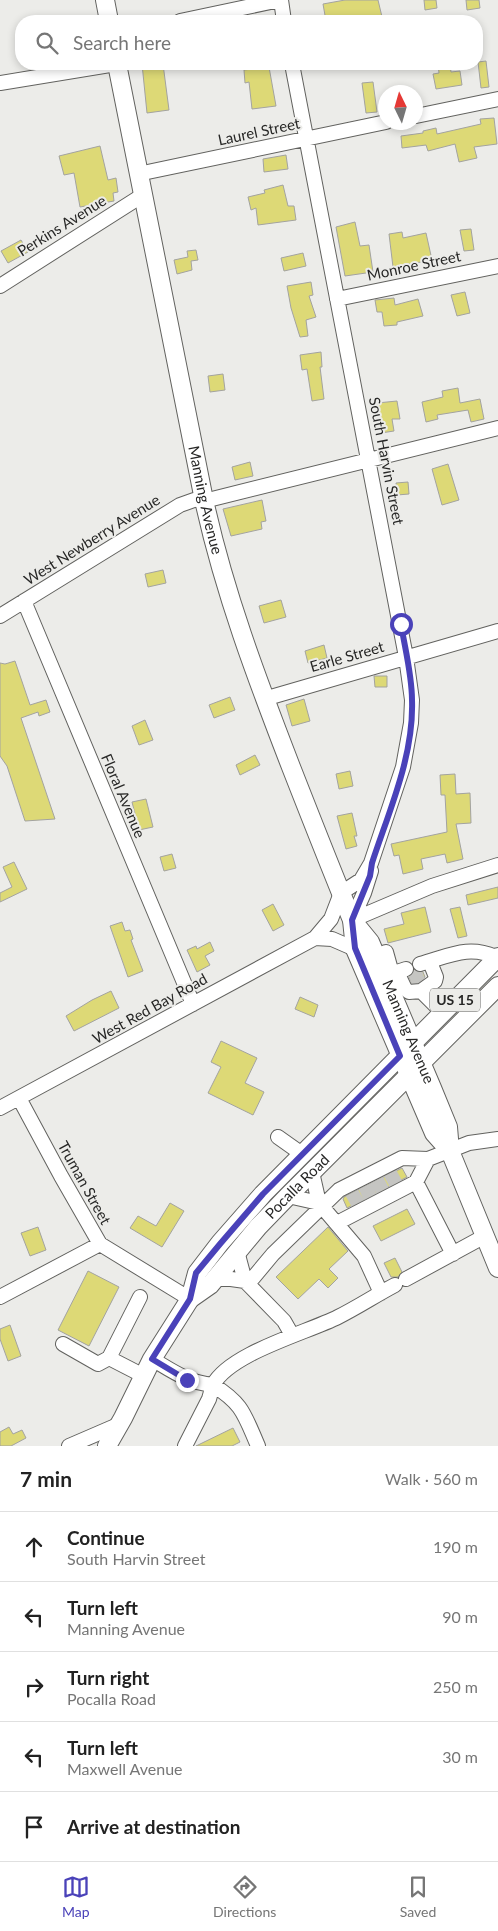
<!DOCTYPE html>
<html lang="en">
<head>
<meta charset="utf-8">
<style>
	:root { --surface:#fff; --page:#f2f2f2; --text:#222; --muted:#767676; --line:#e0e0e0; --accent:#4a42b9 }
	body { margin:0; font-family:Lato,sans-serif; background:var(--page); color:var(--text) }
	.compass { position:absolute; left:378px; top:85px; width:45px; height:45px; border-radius:50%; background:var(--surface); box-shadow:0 2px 8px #0003; rotate:355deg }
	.stop { position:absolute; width:15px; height:15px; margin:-11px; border:4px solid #4a42b9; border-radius:50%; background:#fff }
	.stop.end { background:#4a42b9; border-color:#fff; box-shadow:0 1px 5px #0008 }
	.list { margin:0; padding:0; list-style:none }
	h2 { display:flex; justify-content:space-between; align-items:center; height:65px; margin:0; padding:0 20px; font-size:21px }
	h2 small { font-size:16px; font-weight:400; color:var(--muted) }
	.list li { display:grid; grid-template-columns:32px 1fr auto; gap:15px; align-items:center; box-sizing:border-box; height:70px; padding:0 20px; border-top:1px solid var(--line) }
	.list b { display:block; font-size:19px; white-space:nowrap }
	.list p { margin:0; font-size:16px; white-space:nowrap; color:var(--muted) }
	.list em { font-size:16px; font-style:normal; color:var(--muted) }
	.icon { flex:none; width:28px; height:28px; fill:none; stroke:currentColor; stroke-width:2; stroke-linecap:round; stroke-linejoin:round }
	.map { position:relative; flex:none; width:498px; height:1446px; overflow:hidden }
	.search { position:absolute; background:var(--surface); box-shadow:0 2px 8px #0003; left:15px; right:15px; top:15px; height:55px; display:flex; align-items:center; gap:12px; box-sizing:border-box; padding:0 18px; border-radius:20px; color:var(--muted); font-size:19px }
	.sheet { height:415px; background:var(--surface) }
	nav { display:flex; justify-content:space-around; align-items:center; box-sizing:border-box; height:70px; border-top:1px solid var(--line); background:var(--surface); font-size:14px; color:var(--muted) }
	nav a { display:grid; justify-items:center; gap:2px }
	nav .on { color:var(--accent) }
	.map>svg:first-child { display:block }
	.building { fill:#ddd976; stroke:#a3a3a0 }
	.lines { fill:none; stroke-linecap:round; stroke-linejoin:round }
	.minor-tunnel { stroke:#c5c5c2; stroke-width:14; stroke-dasharray:14 7; stroke-linecap:butt }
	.minor-casing { stroke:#62625f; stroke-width:16 }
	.major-casing { stroke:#62625f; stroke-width:20 }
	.minor { stroke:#fff; stroke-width:14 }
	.major { stroke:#fff; stroke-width:18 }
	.route { stroke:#4a42b9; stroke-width:6 }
	.labels { text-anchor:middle; stroke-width:4; stroke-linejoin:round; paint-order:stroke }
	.shield { fill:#ecece9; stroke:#626260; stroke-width:1 }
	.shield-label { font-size:14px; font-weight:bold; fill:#272726 }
	.street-label { font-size:15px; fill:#272726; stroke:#ecece9 }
</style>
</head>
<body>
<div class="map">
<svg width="498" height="1446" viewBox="0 0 498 1446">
	<rect width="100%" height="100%" fill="#ecece9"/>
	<path class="building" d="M345,0H378L383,21H326L323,4Z
		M424,0H436L437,8L425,10Z
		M466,0H479L480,8L467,10Z
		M486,61L489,87L481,88L478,62Z
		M142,64H163L169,110L147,113Z
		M438,64H450L451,72L460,71L462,85L436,89L433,74L439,73Z
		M269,67L276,106L252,109L249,82L245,83L244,70Z
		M373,82L377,112L366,113L362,83Z
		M494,118L497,144L474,147L477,158L459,162L455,144L428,151L426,145L402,148L401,136L423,133V131L436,128L437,134L481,124L480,119Z
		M100,146L108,180L116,178L118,192L113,193L114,201L80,207L74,173L64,175L59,156Z
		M286,155L288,169L264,172L263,159Z
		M283,185L288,206H294L296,220L258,225L256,208L251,210L248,197L265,193L264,190Z
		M355,222L360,246L369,245L373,272L345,276L336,227Z
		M471,229L474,250L464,251L460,230Z
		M402,232L403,238L426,233L432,260L393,267L389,234Z
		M21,240L28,252L8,263L1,251Z
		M196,250L198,260L191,261L192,270L177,274L174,260L188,257L187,251Z
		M303,253L306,266L284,271L281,258Z
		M311,282L313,295L309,296L316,317L306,320L308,336L300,337L291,308L287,286Z
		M465,292L470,313L457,316L451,295Z
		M394,298L395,305L418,299L423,316L397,322V325L384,326L382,312H377L375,300Z
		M321,352L322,367H320L324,399L312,401L307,369L302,370L300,355Z
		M223,374L225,390L210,392L208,376Z
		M458,388L460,403L480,399L484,419L471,422L468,410L437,415L438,419L426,422L422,402L443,397L442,391Z
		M397,401L400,419H392L394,431L381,433L377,403Z
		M250,462L253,476L235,480L232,467Z
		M448,464L459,500L442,505L432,469Z
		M408,482L409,494L397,495L396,483Z
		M262,500L266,521L261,522L262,529L231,536L223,509Z
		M163,570L166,583L148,587L145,574Z
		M281,600L286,617L264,623L259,606Z
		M324,645L327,658L308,663L305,651Z
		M15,661L30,705L46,700L50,712L39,716L38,712L21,718L55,819L25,821L7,766L0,756V663L5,664Z
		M374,676H387V687H375Z
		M230,697L235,710L214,718L209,705Z
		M304,699L310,721L292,726L286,705Z
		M145,720L153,740L139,745L132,726Z
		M255,755L260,765L240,775L236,765Z
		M350,771L353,786L339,789L336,774Z
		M455,774L456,794L470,793L471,823L456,824L463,859L447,863L445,854L421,859L423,869L403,874L399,855L394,856L391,844L447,832L445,795H441L440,775Z
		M146,799L153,827L139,830L132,802Z
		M352,813L357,836H354L357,846L346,849L337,816Z
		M172,854L176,868L164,871L160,857Z
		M14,862L27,889L0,902V893L12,887L3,867Z
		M498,887V898L468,905L466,895Z
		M273,904L284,925L273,931L262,910Z
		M425,907L431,932L388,943L384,929L404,924L401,913Z
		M460,907L467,936L458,938L450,909Z
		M122,922L125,931L130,930L133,939L131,940L143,971L128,977L110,926Z
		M210,942L214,951L205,956L210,965L197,972L187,950L196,946L197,949Z
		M415,971L423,972L425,977L418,982L412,983L409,977Z
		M111,991L119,1008L74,1031L66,1016L92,1000Z
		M300,997L318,1005L314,1017L295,1009Z
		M221,1041L257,1058L245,1083L264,1092L253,1115L208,1093L221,1067L211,1062Z
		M402,1168L407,1177L347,1208L343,1199L344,1197Z
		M170,1203L184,1211L162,1247L130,1228L138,1216L156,1226Z
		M407,1209L415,1224L381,1241L373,1226Z
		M38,1227L46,1250L30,1256L21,1233Z
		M328,1227L348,1251L329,1269L338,1278L328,1288L319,1279L298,1299L276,1277Z
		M395,1258L402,1272L398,1277H391L384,1263Z
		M88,1271L119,1287L89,1346L58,1330Z
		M10,1325L21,1356L8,1361L0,1339V1329Z
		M9,1427L13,1434L22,1430L26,1438L11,1446H0V1432Z
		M233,1428L240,1442L232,1446H196Z"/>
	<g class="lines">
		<path class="minor-tunnel" d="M410,979L424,974
			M390,1173L396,1184
			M377,1180L383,1191
			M365,1186L370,1197
			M352,1193L358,1204"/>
		<g class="minor-casing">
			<path id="minor" d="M281,0L284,21
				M180,21L280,0
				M0,83L116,64
				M416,116L498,99
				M138,174L386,122
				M0,286L143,195
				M337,299L498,266
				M24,601L193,1004
				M0,616L180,505L194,500L212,499L498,428
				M264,699L498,631
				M352,920L432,886L498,865
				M352,920L364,893L371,871
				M315,938L332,939L355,949
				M376,956L386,952L391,970L397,972L406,969
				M430,962L436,977L435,981L421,991L443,1013
				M420,964C449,956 469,944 498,958
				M397,972L405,989L409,992L421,991
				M19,1098L61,1176L100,1244L190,1299
				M0,1108L315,938L331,919L341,893L361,880L371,863L403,767L411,723L412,700L406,657L292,64
				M278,1137L302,1154
				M312,1172L319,1203L364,1256L381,1293
				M416,1182L453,1254
				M288,1196L319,1203
				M337,1223L416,1182L428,1159
				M237,1251L245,1281L284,1321L292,1335
				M215,1279H231L245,1281
				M406,1279L485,1236
				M248,1284L273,1254L339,1190L402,1158L428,1159L469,1143L498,1139
				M0,1297L100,1244
				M63,1344L98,1364L109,1358L144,1376
				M109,1358L140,1297
				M152,1359C174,1372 187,1382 213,1385C230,1353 306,1333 338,1317C358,1307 376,1295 395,1285
				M69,1446L120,1424
				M185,1446L209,1399L213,1385C243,1404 244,1414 258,1446"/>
		</g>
		<g class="major-casing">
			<g id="major">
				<path d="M105,0L109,21"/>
				<path id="s1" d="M117,64L204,500C224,592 257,679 291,767C311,818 331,869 352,920L355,949L434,1133L450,1151"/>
				<path id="s2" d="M352,920L370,942L432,1088L448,1127L450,1151L498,1268"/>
				<path id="s3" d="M190,1299L210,1285L258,1227L288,1196L498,986"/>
				<path d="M107,1446L123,1418L152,1359L190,1299L197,1273L220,1243L263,1194L498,957"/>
			</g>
		</g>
		<use href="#minor" class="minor"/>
		<use href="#major" class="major"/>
	</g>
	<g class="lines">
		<path class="route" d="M187,1380L152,1359L190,1299L196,1273L220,1244L263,1194L400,1056L355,948L352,920L370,876L372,863C389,811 414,756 412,700C412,675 405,649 401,624"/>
	</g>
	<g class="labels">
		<rect class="shield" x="430" y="988.5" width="50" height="23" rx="4"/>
		<g class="shield-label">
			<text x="455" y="1005">US 15</text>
		</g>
		<g class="street-label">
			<text transform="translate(259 132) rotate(-12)" y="5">Laurel Street</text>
			<text transform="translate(62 226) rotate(-32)" y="5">Perkins Avenue</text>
			<text transform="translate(414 266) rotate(-12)" y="5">Monroe Street</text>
			<text transform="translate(386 461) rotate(79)" y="5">South Harvin Street</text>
			<text dy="5" stroke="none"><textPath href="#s1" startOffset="445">Manning Avenue</textPath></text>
			<text transform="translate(92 540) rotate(-32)" y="5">West Newberry Avenue</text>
			<text transform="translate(347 657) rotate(-16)" y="5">Earle Street</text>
			<text transform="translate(123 796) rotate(67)" y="5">Floral Avenue</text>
			<text transform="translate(150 1009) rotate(-29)" y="5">West Red Bay Road</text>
			<text dy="5" stroke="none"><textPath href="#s2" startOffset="126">Manning Avenue</textPath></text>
			<text transform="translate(84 1183) rotate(61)" y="5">Truman Street</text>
			<text dy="5" stroke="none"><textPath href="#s3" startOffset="156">Pocalla Road</textPath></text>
		</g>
	</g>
</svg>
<svg class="compass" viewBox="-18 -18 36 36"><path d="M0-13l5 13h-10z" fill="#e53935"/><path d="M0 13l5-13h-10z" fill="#767676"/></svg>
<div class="stop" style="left:401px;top:624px"></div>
<div class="stop end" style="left:187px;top:1380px"></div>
<div class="search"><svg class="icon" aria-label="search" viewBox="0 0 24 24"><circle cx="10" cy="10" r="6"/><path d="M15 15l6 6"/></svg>Search here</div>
</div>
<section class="sheet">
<h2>7 min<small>Walk · 560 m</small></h2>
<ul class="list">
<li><svg class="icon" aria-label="ahead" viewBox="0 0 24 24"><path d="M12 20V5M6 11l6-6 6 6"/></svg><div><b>Continue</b><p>South Harvin Street</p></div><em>190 m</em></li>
<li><svg class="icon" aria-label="left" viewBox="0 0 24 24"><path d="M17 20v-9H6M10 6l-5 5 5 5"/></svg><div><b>Turn left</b><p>Manning Avenue</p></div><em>90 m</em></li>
<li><svg class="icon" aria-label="right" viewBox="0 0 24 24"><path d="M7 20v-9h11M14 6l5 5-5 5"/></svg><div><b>Turn right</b><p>Pocalla Road</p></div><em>250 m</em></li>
<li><svg class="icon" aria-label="left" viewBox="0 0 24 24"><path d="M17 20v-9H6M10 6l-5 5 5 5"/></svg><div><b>Turn left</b><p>Maxwell Avenue</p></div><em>30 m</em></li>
<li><svg class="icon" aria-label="arrive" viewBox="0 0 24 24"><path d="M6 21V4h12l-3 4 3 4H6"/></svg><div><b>Arrive at destination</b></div></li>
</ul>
</section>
<nav>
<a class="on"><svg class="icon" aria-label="map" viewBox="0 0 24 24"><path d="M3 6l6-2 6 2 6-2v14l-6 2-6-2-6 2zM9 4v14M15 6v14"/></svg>Map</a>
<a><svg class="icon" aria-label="directions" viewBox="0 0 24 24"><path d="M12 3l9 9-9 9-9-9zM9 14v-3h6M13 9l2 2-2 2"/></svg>Directions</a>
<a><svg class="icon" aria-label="saved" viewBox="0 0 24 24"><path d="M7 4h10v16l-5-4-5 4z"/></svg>Saved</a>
</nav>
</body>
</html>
